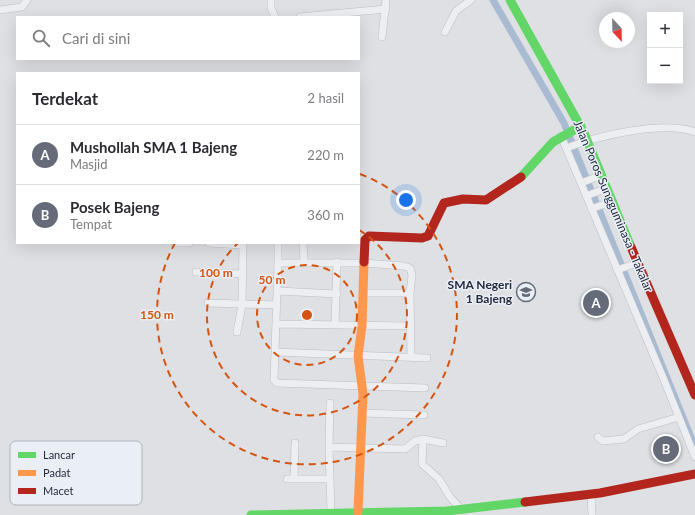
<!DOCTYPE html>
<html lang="id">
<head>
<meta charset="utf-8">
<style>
	:root { --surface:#fff; --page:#f2f2f3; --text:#2b2b33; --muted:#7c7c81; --line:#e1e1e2; --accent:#656b78 }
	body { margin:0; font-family:Lato,sans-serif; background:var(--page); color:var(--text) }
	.controls { position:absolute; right:12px; top:12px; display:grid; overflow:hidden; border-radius:0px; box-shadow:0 4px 16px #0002 }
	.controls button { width:36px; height:36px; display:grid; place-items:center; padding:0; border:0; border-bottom:1px solid var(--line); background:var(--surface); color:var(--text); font:20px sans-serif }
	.compass { position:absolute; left:599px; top:12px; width:36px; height:36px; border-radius:50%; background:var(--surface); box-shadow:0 4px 16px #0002; rotate:158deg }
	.you { position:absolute; left:406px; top:200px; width:14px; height:14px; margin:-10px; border:3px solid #fff; border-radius:50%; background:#1a73e8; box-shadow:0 0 0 6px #1a73e833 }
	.badge { display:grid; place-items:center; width:26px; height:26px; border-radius:50%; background:var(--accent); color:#fff; font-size:13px; font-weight:700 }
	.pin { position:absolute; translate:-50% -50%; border:2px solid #fff; box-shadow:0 1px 4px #0006 }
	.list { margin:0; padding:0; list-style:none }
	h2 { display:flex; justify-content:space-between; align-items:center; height:52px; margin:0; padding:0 16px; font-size:17px }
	h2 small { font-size:13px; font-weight:400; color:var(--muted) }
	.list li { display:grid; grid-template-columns:26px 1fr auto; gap:12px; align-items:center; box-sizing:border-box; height:60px; padding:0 16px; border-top:1px solid var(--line) }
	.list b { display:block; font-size:15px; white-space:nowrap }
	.list p { margin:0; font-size:13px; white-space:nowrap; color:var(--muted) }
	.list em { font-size:13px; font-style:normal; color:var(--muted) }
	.icon { flex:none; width:22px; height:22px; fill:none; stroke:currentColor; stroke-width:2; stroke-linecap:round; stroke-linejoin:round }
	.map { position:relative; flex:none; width:695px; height:515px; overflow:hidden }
	.search { position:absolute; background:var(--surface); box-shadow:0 4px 16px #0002; left:16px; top:16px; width:344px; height:44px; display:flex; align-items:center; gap:10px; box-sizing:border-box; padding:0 14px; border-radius:0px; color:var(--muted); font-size:15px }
	.panel { position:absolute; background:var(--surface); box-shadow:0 4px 16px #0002; left:16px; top:72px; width:344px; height:172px; border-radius:0px }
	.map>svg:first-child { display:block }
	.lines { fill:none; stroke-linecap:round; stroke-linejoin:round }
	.canal { stroke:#a9bbd2; stroke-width:7 }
	.street-casing { stroke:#bcbec2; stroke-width:8 }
	.street { stroke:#edeef1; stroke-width:7 }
	.fast { stroke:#63d668; stroke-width:9 }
	.slow { stroke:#ff974d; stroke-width:9 }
	.jam { stroke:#b3261e; stroke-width:9 }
	.ring { fill:none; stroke:#d45411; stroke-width:2; stroke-dasharray:7 5 }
	.labels { text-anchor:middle; stroke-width:3; stroke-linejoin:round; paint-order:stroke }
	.street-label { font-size:12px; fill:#242c3e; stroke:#eaeef5 }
	.poi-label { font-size:12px; font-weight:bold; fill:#242c3e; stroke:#eaeef5; text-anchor:end }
	.key { fill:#eaeef5; stroke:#afb4be; stroke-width:1 }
	.key-label { font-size:11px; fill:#242c3e }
	.centre { fill:#d45411; stroke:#eaeef5; stroke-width:2 }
	.ring-label { font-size:12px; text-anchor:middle; font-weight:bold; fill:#d45411; stroke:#eaeef5; stroke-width:3; stroke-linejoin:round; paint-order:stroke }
</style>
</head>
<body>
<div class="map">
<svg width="695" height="515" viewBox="0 0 695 515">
	<rect width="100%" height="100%" fill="#dee0e4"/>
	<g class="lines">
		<path class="canal" d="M493,0L564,123L695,447"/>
		<g class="street-casing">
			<path id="street" d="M271,0V8L275,17
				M0,10L22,7L27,0
				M300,17L386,9
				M445,32L456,11L471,0
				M382,37L386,0
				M561,136L662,375L695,457
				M566,148C598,136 663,120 695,132
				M581,183L602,175
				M586,196L607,188
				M591,209L613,201
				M175,243H189
				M209,243L243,245
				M303,243L304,262
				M278,263V243
				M617,270L637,263
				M196,272L242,274
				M278,291L337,294
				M364,293H410L411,357
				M410,293L412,275L410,268L404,266L364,263H278L274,380L277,383L425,388
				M208,303L277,305
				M277,324L410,326
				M335,325L337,262
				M237,332L242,305L243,243
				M275,352L427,358
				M362,413L424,415
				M598,437L603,441L624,439L638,429L679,417
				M423,439L422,464L439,479L450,497L462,510
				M329,447L330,403
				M287,479H330
				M294,479L295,443
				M591,494L592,515
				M331,513L329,447L405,449L415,441L423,439L443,443"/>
		</g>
		<use href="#street" class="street"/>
		<path class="fast" d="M510,0L584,133L631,247
			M521,177L553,142L581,126
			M251,515L447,511L525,502"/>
		<path class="slow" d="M358,512L363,394L358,356L362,326L364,262"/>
		<path class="jam" d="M631,247L695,395
			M364,262L365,240L369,236L422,238L428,236L444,203L463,199L486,200L521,177
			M525,502L600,493L695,474"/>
	</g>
	<g class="ring">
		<circle cx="307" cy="315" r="50"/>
		<path d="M359 230A100 100 0 1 1 238 243"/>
		<path d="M360 174A150 150 0 1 1 175 243"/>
	</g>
	<defs>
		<g id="school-ring" transform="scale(1)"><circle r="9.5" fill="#eaeef5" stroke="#656b78" stroke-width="1.5"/><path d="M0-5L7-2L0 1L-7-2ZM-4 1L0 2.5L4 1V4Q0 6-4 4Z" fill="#656b78"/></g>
	</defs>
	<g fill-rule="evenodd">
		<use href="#school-ring" x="526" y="292"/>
	</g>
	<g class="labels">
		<g class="street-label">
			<text transform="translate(613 206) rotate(67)" y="4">Jalan Poros Sungguminasa - Takalar</text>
		</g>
		<g class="poi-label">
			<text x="512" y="289">SMA Negeri<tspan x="512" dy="14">1 Bajeng</tspan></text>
		</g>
	</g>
	<rect x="10" y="441" width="132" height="64" rx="6" class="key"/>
	<rect x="18" y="452" width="18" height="6" fill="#63d668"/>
	<rect x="18" y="470" width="18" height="6" fill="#ff974d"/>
	<rect x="18" y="488" width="18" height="6" fill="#b3261e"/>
	<g class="key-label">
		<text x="43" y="459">Lancar</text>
		<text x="43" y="477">Padat</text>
		<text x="43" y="495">Macet</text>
	</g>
	<circle cx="307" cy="315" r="6" class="centre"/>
	<g class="ring-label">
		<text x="216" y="277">100 m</text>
		<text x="272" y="284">50 m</text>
		<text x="157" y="319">150 m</text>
	</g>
</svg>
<div class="controls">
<button>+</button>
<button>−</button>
</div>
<svg class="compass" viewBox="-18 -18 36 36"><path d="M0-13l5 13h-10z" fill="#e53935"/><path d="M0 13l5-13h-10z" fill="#7c7c81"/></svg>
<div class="you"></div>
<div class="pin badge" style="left:596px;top:303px">A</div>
<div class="pin badge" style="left:666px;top:449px">B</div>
<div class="search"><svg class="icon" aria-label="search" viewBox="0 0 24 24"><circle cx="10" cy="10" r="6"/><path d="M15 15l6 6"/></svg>Cari di sini</div>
<section class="panel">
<h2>Terdekat<small>2 hasil</small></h2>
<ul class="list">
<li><span class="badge">A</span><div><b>Mushollah SMA 1 Bajeng</b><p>Masjid</p></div><em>220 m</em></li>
<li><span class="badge">B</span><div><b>Posek Bajeng</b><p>Tempat</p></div><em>360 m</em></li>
</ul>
</section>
</div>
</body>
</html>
